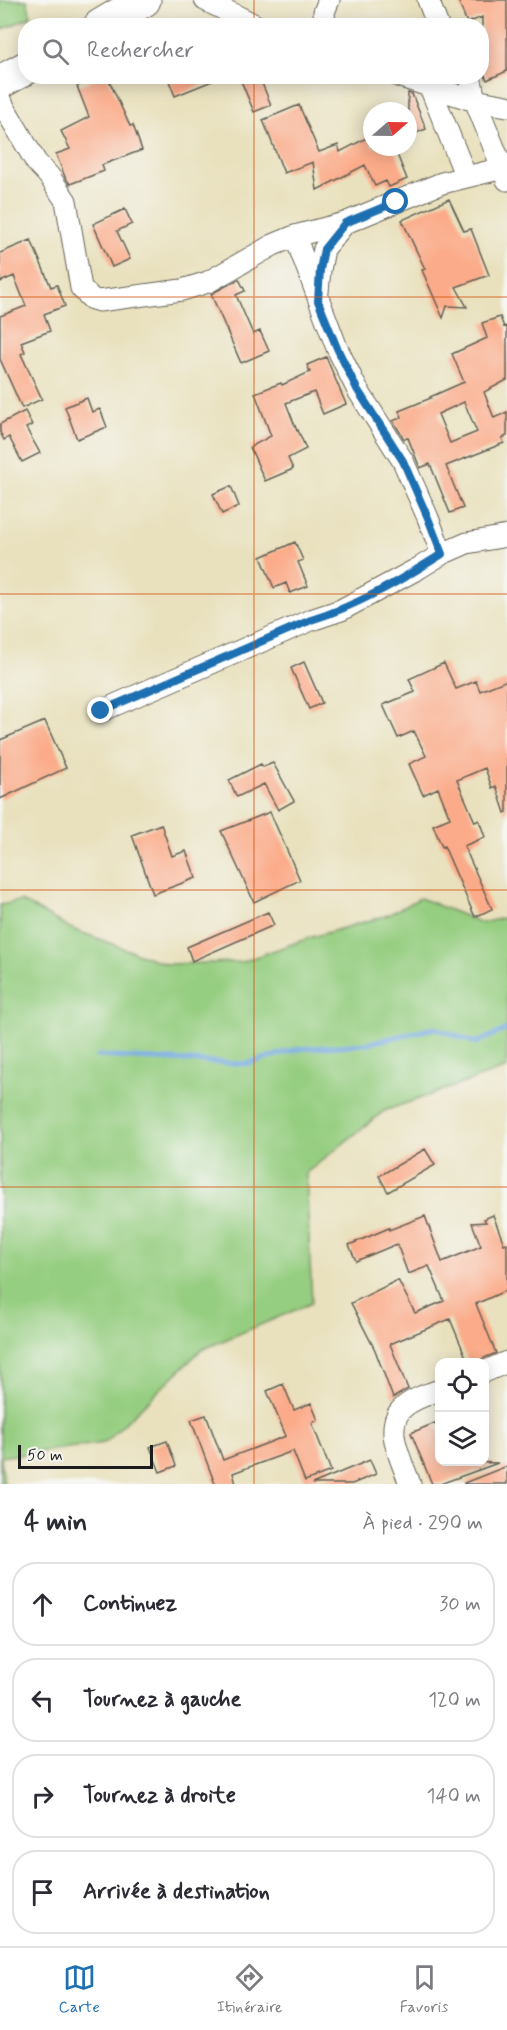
<!DOCTYPE html>
<html lang="fr">
<head>
<meta charset="utf-8">
<style>
	:root { --surface:#fff; --page:#f7f7f7; --text:#2b2b33; --muted:#7c7c81; --line:#e1e1e2; --accent:#1f6fb2 }
	body { margin:0; font-family:Mynerve,sans-serif; background:var(--page); color:var(--text) }
	.controls { position:absolute; right:18px; bottom:18px; display:grid; overflow:hidden; border-radius:12px; box-shadow:0 3px 15px #0003 }
	.controls button { width:54px; height:54px; display:grid; place-items:center; padding:0; border:0; border-bottom:2px solid var(--line); background:var(--surface); color:var(--text); font:30px sans-serif }
	.compass { position:absolute; left:363px; top:102px; width:54px; height:54px; border-radius:50%; background:var(--surface); box-shadow:0 3px 15px #0003; rotate:70deg }
	.scale { position:absolute; left:18px; bottom:15px; width:135px; box-sizing:border-box; padding-left:6px; border:3px solid #1c1c1c; border-top:0; font-size:16px; line-height:21px; white-space:nowrap; color:#1c1c1c; -webkit-text-stroke:4px #f6f6f2; paint-order:stroke }
	.stop { position:absolute; width:18px; height:18px; margin:-14px; border:4px solid #1f6fb2; border-radius:50%; background:#fff }
	.stop.end { background:#1f6fb2; border-color:#fff; box-shadow:0 2px 6px #0008 }
	.list { margin:0; padding:0; list-style:none }
	h2 { display:flex; justify-content:space-between; align-items:center; height:78px; margin:0; padding:0 24px; font-size:26px }
	h2 small { font-size:20px; font-weight:400; color:var(--muted) }
	.list li { display:grid; grid-template-columns:39px 1fr auto; gap:18px; align-items:center; box-sizing:border-box; height:84px; margin:0 12px 12px; padding:0 12px; border:2px solid var(--line); border-radius:24px }
	.list b { display:block; font-size:22px; white-space:nowrap }
	.list em { font-size:20px; font-style:normal; color:var(--muted) }
	.icon { flex:none; width:33px; height:33px; fill:none; stroke:currentColor; stroke-width:2; stroke-linecap:round; stroke-linejoin:round }
	.map { position:relative; flex:none; width:507px; height:1484px; overflow:hidden }
	.search { position:absolute; background:var(--surface); box-shadow:0 3px 15px #0003; left:18px; right:18px; top:18px; height:66px; display:flex; align-items:center; gap:15px; box-sizing:border-box; padding:0 21px; border-radius:24px; color:var(--muted); font-size:22px }
	.sheet { height:462px; background:var(--surface) }
	nav { display:flex; justify-content:space-around; align-items:center; box-sizing:border-box; height:84px; border-top:2px solid var(--line); background:var(--surface); font-size:16px; color:var(--muted) }
	nav a { display:grid; justify-items:center; gap:3px }
	nav .on { color:var(--accent) }
	.map>svg:first-child { display:block }
	.green { fill:#96ce81; stroke:#59754e; stroke-width:1.5 }
	.lines { fill:none; stroke-linecap:round; stroke-linejoin:round }
	.stream { stroke:#74a8e0; stroke-width:5 }
	.building { fill:#fbab89; fill-rule:evenodd }
	.minor-casing { stroke:#646155; stroke-width:23 }
	.trunk-casing { stroke:#646155; stroke-width:35 }
	.minor { stroke:#fff; stroke-width:21 }
	.trunk { stroke:#fff; stroke-width:33 }
	.route { stroke:#1f6fb2; stroke-width:8 }
	.grid { fill:none; stroke:#d4530e; stroke-width:1.5; stroke-opacity:0.55 }
</style>
</head>
<body>
<div class="map">
<svg width="507" height="1484" viewBox="0 0 507 1484">
	<rect width="100%" height="100%" fill="#f6f6f2"/>
	<filter id="ink" filterUnits="userSpaceOnUse"><feTurbulence type="fractalNoise" baseFrequency=".0167" numOctaves="2"/><feDisplacementMap in="SourceGraphic" scale="12" xChannelSelector="R" yChannelSelector="G"/><feConvolveMatrix kernelMatrix="1 2 1 2 8 2 1 2 1" color-interpolation-filters="sRGB"/></filter>
	<filter id="wash" filterUnits="userSpaceOnUse"><feTurbulence type="fractalNoise" baseFrequency=".008" numOctaves="4" result="noise"/><feDisplacementMap in="SourceGraphic" scale="24" xChannelSelector="R" yChannelSelector="G"/><feGaussianBlur stdDeviation="1.35" result="paint"/><feColorMatrix in="noise" values="0 0 0 0 0 0 0 0 0 0 0 0 0 0 0 0 0 1.4 0 .05"/><feComposite in="paint" operator="in"/></filter>
	<g filter="url(#wash)">
		<rect width="100%" height="100%" fill="#e9e1be"/>
		<path class="green" d="M0,0H27L31,17L0,30Z
			M420,898L482,923L507,917V1068L384,1111L306,1173L312,1303L201,1350L104,1443L1,1457L4,1484H0V905L21,901L72,929L166,964L241,962L309,938L388,915Z"/>
		<g class="lines">
			<path class="stream" d="M97,1056L246,1064L298,1049L365,1044L435,1028L476,1043L507,1029"/>
		</g>
		<g id="blocks">
			<path class="building" d="M458,0H507V71L487,80L482,69V17L467,23Z
				M89,76H107L130,126L133,125L142,150L102,165L104,171L70,184L65,177L56,154L70,149L61,131L89,117L77,86L91,81Z
				M167,76H222V77L175,96Z
				M239,76H259L271,105L254,112Z
				M408,93L412,94L426,129L408,136Z
				M299,105L319,152L338,145L340,152L372,135V147H394L407,179L389,187L386,181L375,186L365,165L317,190L313,162L284,173L263,120Z
				M449,199L464,231L471,229L489,275L456,287L467,307L447,306L443,318L422,270L425,269L402,220Z
				M125,209L132,224L117,231L130,259L112,267L93,224Z
				M31,240L51,287L57,285L65,306L44,314L50,331L21,342L25,352L21,354L42,399L22,408L0,359V316L26,306L14,276L0,282V253Z
				M239,279L245,291L236,295L253,334L260,331L269,351L241,363L211,294Z
				M500,317L504,327L507,326V380L484,392L494,418L507,412V436L502,438L504,443L446,466L463,508L450,513L430,464L420,468L408,438L404,439L393,421L402,417L399,411L431,398L430,397L464,382L452,354L487,338L482,323ZM464,402L477,432L450,443L438,414Z
				M326,357L346,404L323,414L314,392L286,403L297,431L298,430L306,449L288,458L293,469L265,481L250,447L271,436L255,393L281,383L282,385L310,372L307,365Z
				M87,398L92,412L100,409L107,427L77,439L65,407Z
				M25,411L32,425L26,428L40,453L22,462L9,437L4,440L0,432V424Z
				M231,486L239,506L222,514L213,494Z
				M295,542L303,560L298,562L308,586L290,593L286,583L274,588L261,557Z
				M304,662L322,703L309,709L291,668Z
				M444,663L456,689L476,681L480,691L507,680V812L505,813L496,786L492,788L485,768L457,780L475,822L479,820L485,837L464,846L492,909L475,917L444,846L442,847L433,825L450,818L438,788L423,795L409,764L426,756L414,731L398,738L383,705L415,692L409,679Z
				M45,721L66,768L0,799V740Z
				M273,763L294,801L278,810L264,784L237,797L229,780L261,764L263,767Z
				M270,812L300,880L254,902L221,831Z
				M161,824L172,856L186,851L196,878L153,894L132,835Z
				M268,912L274,925L192,961L187,947Z
				M425,1149L435,1165L388,1192L379,1176Z
				M493,1215L504,1244L507,1243V1290L476,1304L496,1353L475,1362H468L450,1319L390,1344L408,1389L393,1398L375,1350L351,1303L398,1280L415,1313L444,1301L429,1266L408,1274L397,1244L356,1261L349,1245L389,1228V1230L425,1216L442,1262L481,1246L472,1223L486,1222L484,1219Z
				M283,1384L294,1410L311,1403L318,1420L312,1423L331,1471L305,1481L293,1451L233,1473L236,1484H215L191,1420L206,1415L223,1460L286,1436L267,1391Z
				M435,1423L440,1434V1461L498,1463L440,1484H432L411,1433Z
				M167,1441L176,1466L160,1472L150,1447Z
				M370,1460L376,1474L352,1484H312Z
				M507,1466V1484H464V1483Z"/>
		</g>
	</g>
	<g filter="url(#ink)">
		<use href="#blocks" fill-opacity="0" stroke="#646155" stroke-width="1.5"/>
		<g class="lines">
			<g class="minor-casing">
				<path id="minor" d="M205,0L257,26
					M428,0L438,26
					M325,26L324,12L329,0
					M398,76L469,99L507,106
					M470,76L475,100L507,180
					M430,87L466,177
					M0,100L36,162L49,176L66,201L81,288L92,299L99,301L182,290L208,282L273,245L295,236L345,223L442,183L503,168L507,165
					M295,236L337,348L357,389L403,461L428,518L442,554
					M318,292L320,270L324,249L345,223
					M101,711L311,620L341,610L419,568L442,554L467,543L507,536
					M484,1372L507,1362
					M410,1484C402,1461 381,1425 405,1406C415,1398 428,1394 440,1390"/>
			</g>
			<g class="trunk-casing">
				<path id="trunk" d="M100,26L144,0
					M0,82L26,68"/>
			</g>
			<use href="#minor" class="minor"/>
			<use href="#trunk" class="trunk"/>
		</g>
	</g>
	<g class="lines" filter="url(#ink)">
		<path class="route" d="M101,711L311,620C357,606 401,580 442,554L428,518L403,461L357,389L337,348L318,301L320,270L324,249L345,223L396,202"/>
	</g>
	<path class="grid" d="M254,0V26M254,76V1484M0,297H507M0,594H507M0,890H507M0,1187H507"/>
</svg>
<div class="controls">
<button><svg class="icon" aria-label="locate" viewBox="0 0 24 24"><circle cx="12" cy="12" r="6"/><path d="M12 2v4M12 18v4M2 12h4M18 12h4"/></svg></button>
<button><svg class="icon" aria-label="layers" viewBox="0 0 24 24"><path d="M12 4l9 5-9 5-9-5zM3 14l9 5 9-5"/></svg></button>
</div>
<svg class="compass" viewBox="-18 -18 36 36"><path d="M0-13l5 13h-10z" fill="#e53935"/><path d="M0 13l5-13h-10z" fill="#7c7c81"/></svg>
<div class="scale">50 m</div>
<div class="stop" style="left:396px;top:202px"></div>
<div class="stop end" style="left:101px;top:711px"></div>
<div class="search"><svg class="icon" aria-label="search" viewBox="0 0 24 24"><circle cx="10" cy="10" r="6"/><path d="M15 15l6 6"/></svg>Rechercher</div>
</div>
<section class="sheet">
<h2>4 min<small>À pied · 290 m</small></h2>
<ul class="list">
<li><svg class="icon" aria-label="ahead" viewBox="0 0 24 24"><path d="M12 20V5M6 11l6-6 6 6"/></svg><div><b>Continuez</b></div><em>30 m</em></li>
<li><svg class="icon" aria-label="left" viewBox="0 0 24 24"><path d="M17 20v-9H6M10 6l-5 5 5 5"/></svg><div><b>Tournez à gauche</b></div><em>120 m</em></li>
<li><svg class="icon" aria-label="right" viewBox="0 0 24 24"><path d="M7 20v-9h11M14 6l5 5-5 5"/></svg><div><b>Tournez à droite</b></div><em>140 m</em></li>
<li><svg class="icon" aria-label="arrive" viewBox="0 0 24 24"><path d="M6 21V4h12l-3 4 3 4H6"/></svg><div><b>Arrivée à destination</b></div></li>
</ul>
</section>
<nav>
<a class="on"><svg class="icon" aria-label="map" viewBox="0 0 24 24"><path d="M3 6l6-2 6 2 6-2v14l-6 2-6-2-6 2zM9 4v14M15 6v14"/></svg>Carte</a>
<a><svg class="icon" aria-label="directions" viewBox="0 0 24 24"><path d="M12 3l9 9-9 9-9-9zM9 14v-3h6M13 9l2 2-2 2"/></svg>Itinéraire</a>
<a><svg class="icon" aria-label="saved" viewBox="0 0 24 24"><path d="M7 4h10v16l-5-4-5 4z"/></svg>Favoris</a>
</nav>
</body>
</html>
